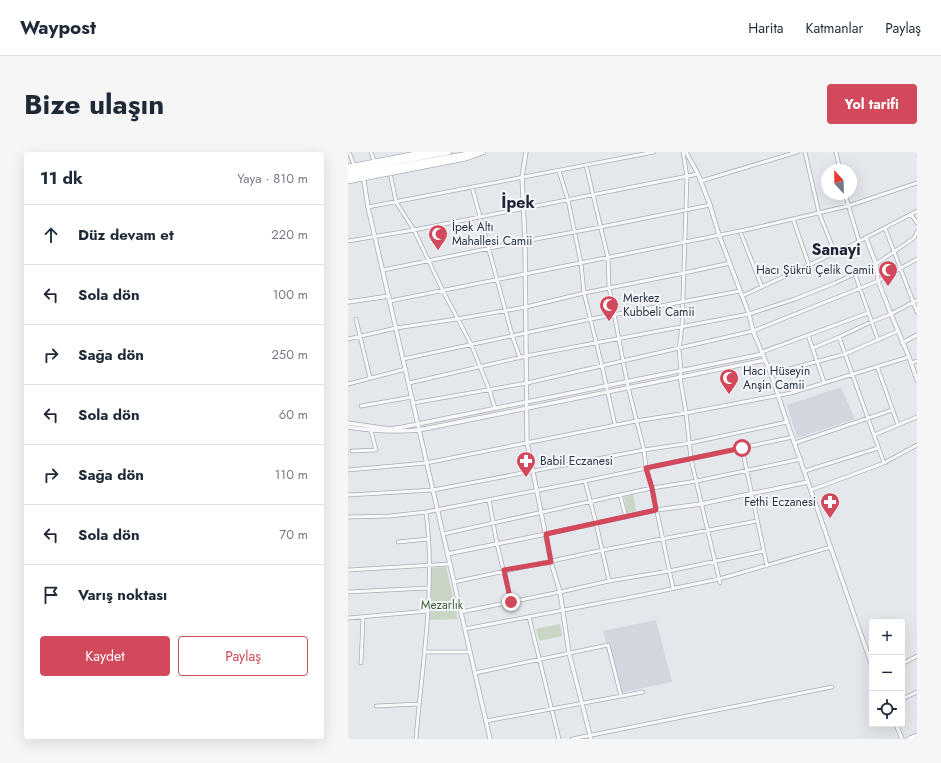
<!DOCTYPE html>
<html lang="tr">
<head>
<meta charset="utf-8">
<style>
	:root { --surface:#fff; --page:#f6f6f7; --text:#1f2937; --muted:#747a83; --line:#e0e1e3; --accent:#d1495b }
	body { margin:0; font-family:Jost,sans-serif; background:var(--page); color:var(--text) }
	.controls { position:absolute; right:12px; bottom:12px; display:grid; overflow:hidden; border-radius:4px; box-shadow:0 4px 16px #0002 }
	.controls button { width:36px; height:36px; display:grid; place-items:center; padding:0; border:0; border-bottom:1px solid var(--line); background:var(--surface); color:var(--text); font:20px sans-serif }
	.compass { position:absolute; left:473px; top:12px; width:36px; height:36px; border-radius:50%; background:var(--surface); box-shadow:0 4px 16px #0002; rotate:338deg }
	.stop { position:absolute; width:12px; height:12px; margin:-9px; border:3px solid #d1495b; border-radius:50%; background:#fff }
	.stop.end { background:#d1495b; border-color:#fff; box-shadow:0 1px 4px #0008 }
	.list { margin:0; padding:0; list-style:none }
	h2 { display:flex; justify-content:space-between; align-items:center; height:52px; margin:0; padding:0 16px; font-size:17px }
	h2 small { font-size:13px; font-weight:400; color:var(--muted) }
	.list li { display:grid; grid-template-columns:26px 1fr auto; gap:12px; align-items:center; box-sizing:border-box; height:60px; padding:0 16px; border-top:1px solid var(--line) }
	.list b { display:block; font-size:15px; white-space:nowrap }
	.list em { font-size:13px; font-style:normal; color:var(--muted) }
	.actions { display:flex; gap:8px; padding:12px 16px }
	.actions a { flex:1; padding:9px 0; border:1px solid var(--accent); border-radius:4px; text-align:center; font-size:14px; color:var(--accent) }
	.actions .main { background:var(--accent); color:#fff }
	.icon { flex:none; width:22px; height:22px; fill:none; stroke:currentColor; stroke-width:2; stroke-linecap:round; stroke-linejoin:round }
	.map { position:relative; flex:none; width:569px; height:587px; overflow:hidden; border-radius:4px }
	header { display:flex; align-items:center; gap:24px; box-sizing:border-box; height:56px; padding:0 20px; background:var(--surface); border-bottom:1px solid var(--line) }
	header strong { font-size:19px }
	nav { display:flex; gap:22px; margin-inline-start:auto; font-size:14px }
	.intro { display:flex; align-items:center; justify-content:space-between; box-sizing:border-box; height:96px; padding:0 24px }
	h1 { margin:0; font-size:28px }
	.button { padding:10px 18px; border-radius:4px; background:var(--accent); color:#fff; font-size:14px; font-weight:700 }
	main { display:flex; gap:24px; padding:0 24px }
	aside { flex:1; background:var(--surface); border-radius:4px; box-shadow:0 4px 16px #0002 }
	.map>svg:first-child { display:block }
	.built { fill:#d2d6de }
	.green { fill:#c9d6c5 }
	.lines { fill:none; stroke-linecap:round; stroke-linejoin:round }
	.minor-casing { stroke:#a9aeb7; stroke-width:4.5 }
	.tertiary-casing { stroke:#a9aeb7; stroke-width:5 }
	.trunk-casing { stroke:#8b94a3; stroke-width:6 }
	.minor { stroke:#f7f8fa; stroke-width:3 }
	.tertiary { stroke:#f7f8fa; stroke-width:3.5 }
	.trunk { stroke:#fff; stroke-width:5 }
	.route { stroke:#d1495b; stroke-width:5 }
	.labels { text-anchor:middle; stroke-width:4; stroke-linejoin:round; paint-order:stroke }
	.poi-label { font-size:12px; fill:#2b3445; stroke:#f4f6f9; text-anchor:start }
	.park-label { font-size:12px; fill:#3f6138; stroke:#f4f6f9 }
	.district-label { font-size:16px; font-weight:bold; fill:#1d2536; stroke:#f4f6f9 }
</style>
</head>
<body>
<header>
<strong>Waypost</strong>
<nav><a>Harita</a><a>Katmanlar</a><a>Paylaş</a></nav>
</header>
<div class="intro"><h1>Bize ulaşın</h1><a class="button">Yol tarifi</a></div>
<main>
<aside>
<h2>11 dk<small>Yaya · 810 m</small></h2>
<ul class="list">
<li><svg class="icon" aria-label="ahead" viewBox="0 0 24 24"><path d="M12 20V5M6 11l6-6 6 6"/></svg><div><b>Düz devam et</b></div><em>220 m</em></li>
<li><svg class="icon" aria-label="left" viewBox="0 0 24 24"><path d="M17 20v-9H6M10 6l-5 5 5 5"/></svg><div><b>Sola dön</b></div><em>100 m</em></li>
<li><svg class="icon" aria-label="right" viewBox="0 0 24 24"><path d="M7 20v-9h11M14 6l5 5-5 5"/></svg><div><b>Sağa dön</b></div><em>250 m</em></li>
<li><svg class="icon" aria-label="left" viewBox="0 0 24 24"><path d="M17 20v-9H6M10 6l-5 5 5 5"/></svg><div><b>Sola dön</b></div><em>60 m</em></li>
<li><svg class="icon" aria-label="right" viewBox="0 0 24 24"><path d="M7 20v-9h11M14 6l5 5-5 5"/></svg><div><b>Sağa dön</b></div><em>110 m</em></li>
<li><svg class="icon" aria-label="left" viewBox="0 0 24 24"><path d="M17 20v-9H6M10 6l-5 5 5 5"/></svg><div><b>Sola dön</b></div><em>70 m</em></li>
<li><svg class="icon" aria-label="arrive" viewBox="0 0 24 24"><path d="M6 21V4h12l-3 4 3 4H6"/></svg><div><b>Varış noktası</b></div></li>
</ul>
<div class="actions"><a class="main">Kaydet</a><a>Paylaş</a></div>
</aside>
<div class="map">
<svg width="569" height="587" viewBox="0 0 569 587">
	<rect width="100%" height="100%" fill="#e4e7ec"/>
	<path class="built" d="M493,235L507,267L449,286L439,253Z
		M308,468L324,530L271,541L255,479Z"/>
	<path class="green" d="M285,343L288,359L279,361L276,345Z
		M98,415L110,467L82,468L83,416Z
		M212,472L214,484L191,489L188,477Z"/>
	<g class="lines">
		<g class="minor-casing">
			<path id="minor" d="M1,0L6,13
				M23,0L26,9
				M335,0L339,25L334,174L331,197L333,219L332,225L338,261L343,307L372,431
				M457,0L471,61L487,101
				M488,0L492,18
				M238,13L260,106L261,135L280,235L296,298L298,316L304,336L325,436
				M211,19L220,48L233,111L236,141L254,214L267,273
				M43,25L48,50L66,78L95,139L123,192L141,237L147,256
				M353,29L449,0
				M124,35L164,183L172,206
				M497,42L511,89
				M20,55L306,0
				M563,62L569,71
				M445,67L461,113
				M537,76L569,160
				M392,79L414,135
				M0,89L66,78L350,22
				M35,118L177,89L253,75L362,53
				M507,122L530,188
				M394,144L502,94L569,59
				M42,149L402,77L500,54L569,31
				M8,167L22,226
				M460,183L476,230
				M491,185L536,311
				M0,187L48,176L109,167L178,155L236,141L336,121L382,111
				M465,196L491,185L523,170L543,162L569,148
				M414,200L520,161
				M55,207L243,167L392,139
				M563,211L569,209
				M529,214L550,273
				M423,222L497,202L550,179
				M61,231L178,204L401,162L447,147L487,131L528,112L566,86L569,80
				M0,232L58,217
				M65,251L179,231L405,179L530,129L569,107
				M13,254L64,245
				M526,283L569,265
				M447,291L544,258
				M394,296L419,414
				M4,299L28,298L23,279
				M0,318L78,311L288,269L338,261L443,241L561,205
				M457,319L530,296
				M237,329L248,371L261,429
				M463,338L536,311L569,293
				M0,343L85,338L296,298L342,291L439,270
				M272,343L278,365
				M141,348L149,392L163,450
				M0,365L42,364L78,360L237,329L445,285
				M95,382L272,343L304,336L349,329L453,307
				M50,390L80,387
				M0,418L102,412
				M106,430L255,398L409,369
				M0,440L80,436
				M113,460L212,440L261,429L321,419L416,399
				M181,465L211,587
				M0,466L80,459
				M117,477L294,443L371,427L483,395
				M77,500H122
				M13,511L15,465
				M554,512L569,504
				M127,521L260,493L273,544
				M554,547L569,540
				M28,554L71,552
				M138,569L295,540
				M68,587C74,512 88,435 78,360
				M224,587L484,535"/>
		</g>
		<g class="tertiary-casing">
			<path id="tertiary" d="M178,0L174,25L177,89L179,290L203,410L212,440L221,501L243,587
				M338,0L350,22L362,53L371,83L401,162L405,179L423,222L439,270L524,514
				M16,29L20,55L142,587
				M518,86L528,112L530,129L543,162L561,205L569,228
				M0,150L41,144
				M554,191L569,183
				M0,271L41,277L55,275L415,202
				M0,275C24,279 47,280 71,278L417,208
				M99,402L198,382L308,358L353,352L460,330
				M548,572L554,587"/>
		</g>
		<g class="trunk-casing">
			<path id="trunk" d="M0,15L73,1L85,0
				M0,19L101,0
				M0,24L125,1
				M0,29L118,6L135,0
				M561,587L569,584"/>
		</g>
		<use href="#minor" class="minor"/>
		<use href="#tertiary" class="tertiary"/>
		<use href="#trunk" class="trunk"/>
	</g>
	<g class="lines">
		<path class="route" d="M163,450L156,418L203,410L198,382L308,358L304,336L298,316L394,296"/>
	</g>
	<defs>
		<g id="mosque-pin" transform="scale(1)"><path d="M0 17L-7.5 6A9.5 9.5 0 1 1 7.5 6Z" fill="#d1495b" stroke="#f4f6f9"/><path d="M3.5-4.9A6 6 0 1 0 3.5 4.9A5 5 0 1 1 3.5-4.9Z" fill="#fff"/></g>
		<g id="pharmacy-pin" transform="scale(1)"><path d="M0 17L-7.5 6A9.5 9.5 0 1 1 7.5 6Z" fill="#d1495b" stroke="#f4f6f9"/><path d="M-2-6h4v4h4v4h-4v4h-4v-4h-4v-4h4Z" fill="#fff"/></g>
	</defs>
	<g fill-rule="evenodd">
		<use href="#mosque-pin" x="90" y="82"/>
		<use href="#mosque-pin" x="540" y="118"/>
		<use href="#mosque-pin" x="261" y="153"/>
		<use href="#mosque-pin" x="381" y="226"/>
		<use href="#pharmacy-pin" x="178" y="309"/>
		<use href="#pharmacy-pin" x="482" y="350"/>
	</g>
	<g class="labels">
		<g class="poi-label">
			<text x="104" y="79">İpek Altı<tspan x="104" dy="14">Mahallesi Camii</tspan></text>
			<text x="526" y="122" text-anchor="end">Hacı Şükrü Çelik Camii</text>
			<text x="275" y="150">Merkez<tspan x="275" dy="14">Kubbeli Camii</tspan></text>
			<text x="395" y="223">Hacı Hüseyin<tspan x="395" dy="14">Anşin Camii</tspan></text>
			<text x="192" y="313">Babil Eczanesi</text>
			<text x="468" y="354" text-anchor="end">Fethi Eczanesi</text>
		</g>
		<g class="park-label">
			<text x="94" y="457">Mezarlık</text>
		</g>
		<g class="district-label">
			<text x="170" y="56">İpek</text>
			<text x="488" y="103">Sanayi</text>
		</g>
	</g>
</svg>
<div class="controls">
<button>+</button>
<button>−</button>
<button><svg class="icon" aria-label="locate" viewBox="0 0 24 24"><circle cx="12" cy="12" r="6"/><path d="M12 2v4M12 18v4M2 12h4M18 12h4"/></svg></button>
</div>
<svg class="compass" viewBox="-18 -18 36 36"><path d="M0-13l5 13h-10z" fill="#e53935"/><path d="M0 13l5-13h-10z" fill="#747a83"/></svg>
<div class="stop" style="left:394px;top:296px"></div>
<div class="stop end" style="left:163px;top:450px"></div>
</div>
</main>
</body>
</html>
